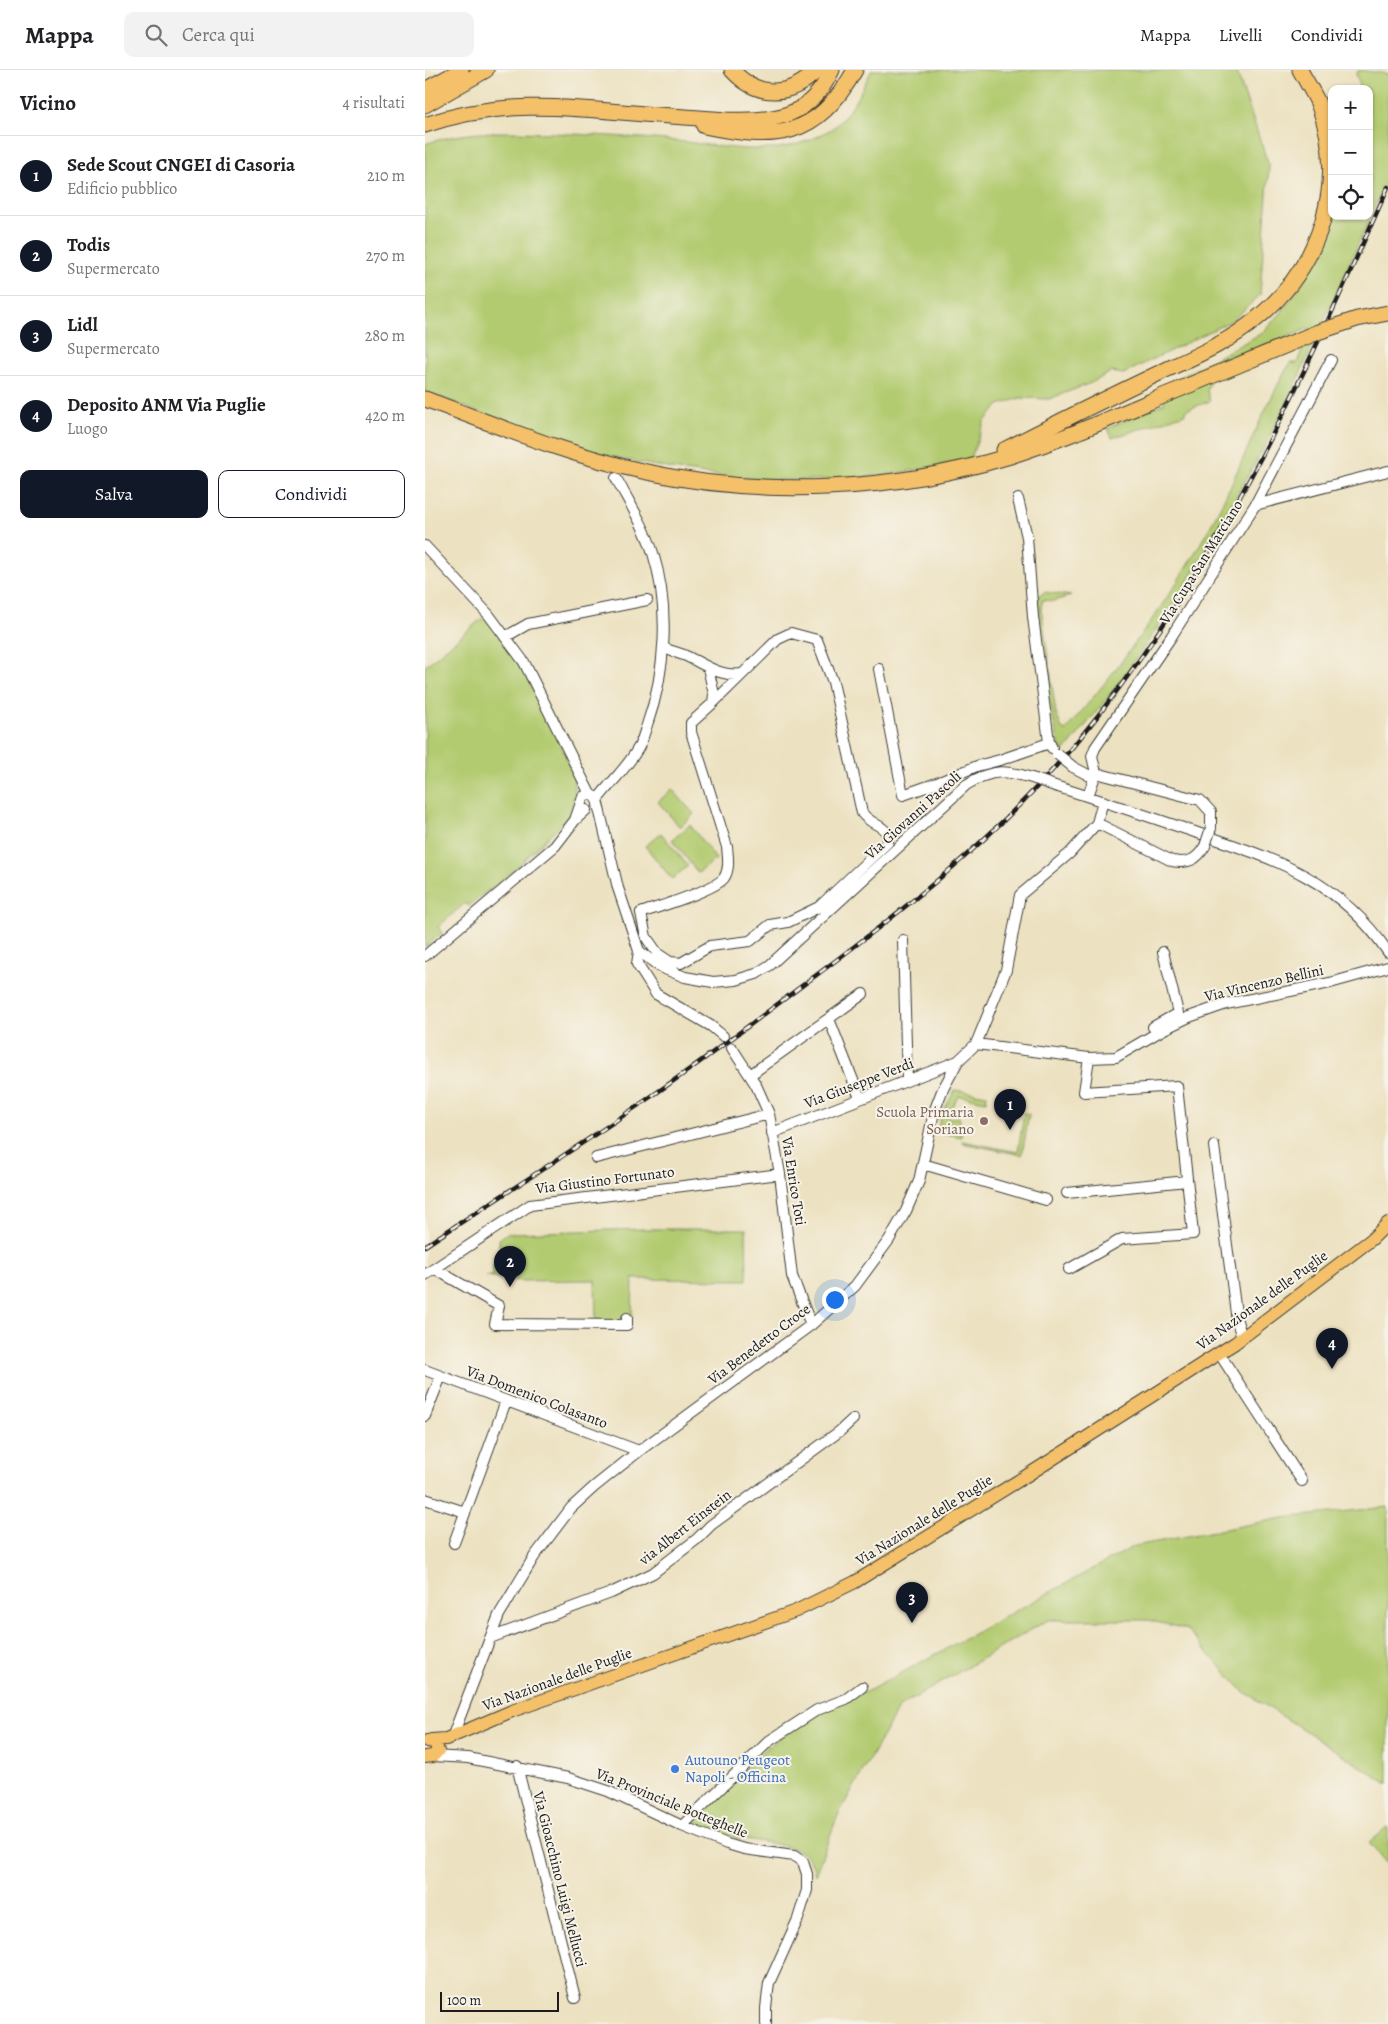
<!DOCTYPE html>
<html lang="it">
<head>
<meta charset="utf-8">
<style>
	:root { --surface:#fff; --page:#f2f2f2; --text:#202124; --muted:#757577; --line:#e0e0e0; --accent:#111827 }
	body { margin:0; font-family:Alegreya,serif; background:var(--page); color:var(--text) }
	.controls { position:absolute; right:15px; top:15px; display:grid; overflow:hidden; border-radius:10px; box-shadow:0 1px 4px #0004 }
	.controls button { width:45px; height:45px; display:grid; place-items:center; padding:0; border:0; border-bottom:1px solid var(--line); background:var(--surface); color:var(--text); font:25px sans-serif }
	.scale { position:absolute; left:15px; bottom:12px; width:119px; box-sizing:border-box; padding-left:5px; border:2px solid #1c1c1c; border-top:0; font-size:14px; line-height:18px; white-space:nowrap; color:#1c1c1c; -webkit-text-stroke:4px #f7f3e8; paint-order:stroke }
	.you { position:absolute; left:409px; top:1229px; width:18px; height:18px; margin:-12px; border:4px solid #fff; border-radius:50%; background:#1a73e8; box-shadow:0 0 0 8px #1a73e833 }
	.badge { display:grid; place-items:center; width:32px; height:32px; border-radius:50%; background:var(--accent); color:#fff; font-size:16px; font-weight:700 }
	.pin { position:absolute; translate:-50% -41px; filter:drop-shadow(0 1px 2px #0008) }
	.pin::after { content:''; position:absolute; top:26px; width:18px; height:15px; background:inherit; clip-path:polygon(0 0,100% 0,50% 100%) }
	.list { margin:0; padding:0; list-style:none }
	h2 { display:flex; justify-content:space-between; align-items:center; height:65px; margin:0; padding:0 20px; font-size:21px }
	h2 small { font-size:16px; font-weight:400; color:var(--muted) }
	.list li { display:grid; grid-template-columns:32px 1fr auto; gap:15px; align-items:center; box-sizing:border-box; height:80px; padding:0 20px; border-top:1px solid var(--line) }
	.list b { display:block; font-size:19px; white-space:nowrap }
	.list p { margin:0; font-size:16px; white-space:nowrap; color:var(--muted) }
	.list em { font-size:16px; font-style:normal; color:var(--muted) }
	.actions { display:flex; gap:10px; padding:15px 20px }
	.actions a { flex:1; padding:11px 0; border:1px solid var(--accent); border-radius:10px; text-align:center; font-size:18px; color:var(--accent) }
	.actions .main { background:var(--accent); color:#fff }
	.icon { flex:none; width:28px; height:28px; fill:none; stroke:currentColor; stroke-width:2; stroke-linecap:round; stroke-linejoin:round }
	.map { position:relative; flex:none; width:963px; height:1954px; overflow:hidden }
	header { display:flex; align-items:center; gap:30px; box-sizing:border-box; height:70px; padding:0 25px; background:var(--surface); border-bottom:1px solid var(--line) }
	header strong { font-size:24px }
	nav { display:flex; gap:28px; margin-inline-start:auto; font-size:18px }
	.search { width:350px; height:45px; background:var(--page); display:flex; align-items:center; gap:12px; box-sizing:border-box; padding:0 18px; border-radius:10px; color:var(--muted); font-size:19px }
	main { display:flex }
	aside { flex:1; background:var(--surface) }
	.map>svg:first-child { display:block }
	.green { fill:#b2cb70; stroke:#677446 }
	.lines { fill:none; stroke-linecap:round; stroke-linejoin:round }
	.minor-casing { stroke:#3b3a35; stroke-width:12 }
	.major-casing { stroke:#3b3a35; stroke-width:14 }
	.highway-casing { stroke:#3b3a35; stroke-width:17 }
	.minor { stroke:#fff; stroke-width:10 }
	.major { stroke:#f4c16a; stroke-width:12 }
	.highway { stroke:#f4c16a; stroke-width:15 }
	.rail-casing { stroke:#1c1c1c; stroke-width:4.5 }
	.rail { stroke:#f7f3e8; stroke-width:2.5; stroke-dasharray:8; stroke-linecap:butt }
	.minor-bridge-casing { stroke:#3b3a35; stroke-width:12; stroke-linecap:butt }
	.highway-bridge-casing { stroke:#3b3a35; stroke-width:17; stroke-linecap:butt }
	.minor-bridge { stroke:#fff; stroke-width:10 }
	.highway-bridge { stroke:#f4c16a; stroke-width:15 }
	.education-dot { fill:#8d6e63; stroke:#f7f3e8; stroke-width:2 }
	.shop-dot { fill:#3f7fe0; stroke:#f7f3e8; stroke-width:2 }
	.labels { text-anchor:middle; stroke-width:4; stroke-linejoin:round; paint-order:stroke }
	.street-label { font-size:15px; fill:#1c1c1c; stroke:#f7f3e8 }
	.education-label { font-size:15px; fill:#785e54; stroke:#f7f3e8; text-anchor:end }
	.shop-label { font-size:15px; fill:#366cbe; stroke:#f7f3e8; text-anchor:start }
</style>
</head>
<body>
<header>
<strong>Mappa</strong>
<div class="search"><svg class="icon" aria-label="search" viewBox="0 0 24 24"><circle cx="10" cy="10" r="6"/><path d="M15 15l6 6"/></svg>Cerca qui</div>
<nav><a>Mappa</a><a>Livelli</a><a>Condividi</a></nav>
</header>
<main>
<aside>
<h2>Vicino<small>4 risultati</small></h2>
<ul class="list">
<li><span class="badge">1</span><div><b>Sede Scout CNGEI di Casoria</b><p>Edificio pubblico</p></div><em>210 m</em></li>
<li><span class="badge">2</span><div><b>Todis</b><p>Supermercato</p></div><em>270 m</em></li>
<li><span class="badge">3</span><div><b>Lidl</b><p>Supermercato</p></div><em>280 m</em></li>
<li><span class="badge">4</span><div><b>Deposito ANM Via Puglie</b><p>Luogo</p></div><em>420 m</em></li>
</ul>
<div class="actions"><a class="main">Salva</a><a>Condividi</a></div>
</aside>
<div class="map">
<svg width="963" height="1954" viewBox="0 0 963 1954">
	<rect width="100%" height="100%" fill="#f7f3e8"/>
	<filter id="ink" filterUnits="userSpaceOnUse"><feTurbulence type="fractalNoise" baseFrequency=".02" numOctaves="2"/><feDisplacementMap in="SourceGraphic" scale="10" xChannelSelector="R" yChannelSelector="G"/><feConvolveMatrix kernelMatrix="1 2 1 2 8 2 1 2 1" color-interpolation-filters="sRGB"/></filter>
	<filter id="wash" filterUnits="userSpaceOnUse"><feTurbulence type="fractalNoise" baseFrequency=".0096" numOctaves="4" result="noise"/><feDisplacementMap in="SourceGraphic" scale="20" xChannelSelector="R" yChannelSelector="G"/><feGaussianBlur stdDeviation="1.12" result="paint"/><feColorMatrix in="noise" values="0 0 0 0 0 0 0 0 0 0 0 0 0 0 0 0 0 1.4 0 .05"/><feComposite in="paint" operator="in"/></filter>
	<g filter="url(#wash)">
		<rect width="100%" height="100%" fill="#ece1c0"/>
		<path class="green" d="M447,0H811L844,96L835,225L808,250L698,304L686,302L666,313L624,329L595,328L574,335L559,352L546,388C427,419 309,416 190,387C127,372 61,344 0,322V74C44,59 82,62 127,63C169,65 211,67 252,71C305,77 354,90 403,61C424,49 436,20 447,0Z
			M934,0L963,4V107L868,320L840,376L757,521L695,613L638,683C629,674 609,541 613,526L620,522L646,526L628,531L618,530L616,537L631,644L637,659L640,661C696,596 743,532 785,457C814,403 834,346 865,293H872L885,258L791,296L782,320L785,331L761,340L760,344L687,368L683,358L739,333L744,315L747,312L837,263L856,243L885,202L897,179L908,146H944V19H933L934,14L931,4Z
			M60,546L95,595L131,661L149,709L150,725L144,746L132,758L86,803L44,836L40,833L13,857L17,863L0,877V596Z
			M247,719L269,744L255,757L233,732Z
			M265,755L291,789L273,803L247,770Z
			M236,763L263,796L247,809L220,776Z
			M530,1020L562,1025L561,1031L534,1026L521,1046L526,1048L534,1047L535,1050L534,1055L531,1057L526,1055L525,1058L537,1061L536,1067L512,1062L516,1045Z
			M599,1043L604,1044L597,1085L537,1073V1071L593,1082Z
			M218,1159H321L322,1210L208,1209L207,1248H197L196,1251H171L170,1210L95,1211L61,1206L68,1205V1195L75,1194L74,1169L84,1162L85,1163Z
			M963,1437V1714L818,1621L761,1559L723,1550H623L474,1637L413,1745L390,1805C389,1801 388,1794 385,1790C369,1767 298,1775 272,1752L275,1742L348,1672L388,1645L447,1619L710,1476L858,1448Z
			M963,1757V1795L944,1773Z"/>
	</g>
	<g filter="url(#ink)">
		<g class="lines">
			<g class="minor-casing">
				<path id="minor" d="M593,429L602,467L608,547L624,672L627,678
					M830,435L963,401
					M0,476L64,545L99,592L165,724
					M80,567L103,554L222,530
					M239,578C246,581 254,583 261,586C281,595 295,607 317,604
					M283,598L289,624L288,633L266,653V662L302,777C303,787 305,799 299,808C290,820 233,837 216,843L221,867L233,884L245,892L256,893L285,876L325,871L345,855L363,852L394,837L463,772C464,754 447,757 437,743L408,612L392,570L366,563L353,569L288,633
					M454,599L478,725L512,713L552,696L575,690L624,673
					M648,697L669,708
					M671,703L667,686L670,678L746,567L830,435L906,290
					M671,703L775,730L786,742V758
					M630,716C675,730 719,745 764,760C846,788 911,806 963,882
					M663,726L671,703
					M172,730C185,713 201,699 212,680C217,673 219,663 222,655C241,601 245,538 228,483C220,457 204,432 191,408
					M150,750L158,727C163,723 168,724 172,730L193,818L214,881L235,897L260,907L288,912L311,910L331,904L345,895L541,715C568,698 581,700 610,709
					M672,753L747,791C763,794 772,790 780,776
					M478,870L482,1010
					M214,881L212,894L231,924L286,956L298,966
					M0,886L130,776L150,750L161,740
					M404,949L435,1028
					M728,957L753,943L738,882
					M551,974L664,988L691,987L739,959L764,947L801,934L905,913L963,897
					M307,978L331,1015L344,1044L355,1104L367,1206L386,1255
					M325,1005L438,924
					M347,1063L533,991
					M789,1076L812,1251L817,1268
					M171,1088L344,1044
					M498,1094L621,1130
					M642,1123L762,1111
					M10,1199L74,1236L70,1254L202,1255V1248
					M644,1199L697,1169L768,1164L752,1016L659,1022L664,988
					M0,1205L105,1135L355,1104
					M794,1283L877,1411
					M0,1300L214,1381
					M0,1346L16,1306
					M0,1429L40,1442
					M29,1473L81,1331
					M65,1568L186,1523L228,1503L272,1469L286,1455L415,1361L428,1349
					M28,1665L74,1545L109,1487L146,1438L169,1417L214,1381L386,1255L430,1216L464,1170L481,1141L494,1111L509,1042L517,1021L533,991L551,974L581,900L595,825L645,783L672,753L678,731
					M8,1686L43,1688L143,1708L183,1721L257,1756L302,1774L319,1779L369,1786L378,1792L382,1804V1820L373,1849L344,1913L341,1938V1954
					M92,1696L150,1928
					M257,1756L344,1671L392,1640L421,1629L437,1617"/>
			</g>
			<g class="major-casing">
				<path id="major" d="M6,1670L21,1669L87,1641L371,1541L430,1512L601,1406L810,1273L947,1169L963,1153
					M0,1687L8,1686L13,1681L10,1672L2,1671"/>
			</g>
			<g class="highway-casing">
				<path id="highway" d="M307,0C333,29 366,27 392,0
					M0,20L36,0
					M0,35L61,0
					M0,55C74,29 143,37 218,44C246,46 274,48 302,50C349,52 385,48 407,0
					M279,56C351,71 391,69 430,0
					M0,329C71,355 143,385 217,401C338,428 466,422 585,386C639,369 691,346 743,324
					M579,380C628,355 678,330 728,306C763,289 800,275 830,250C895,198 924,112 893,33C888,22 881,11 875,0"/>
			</g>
			<use href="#minor" class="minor"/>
			<use href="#major" class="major"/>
			<use href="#highway" class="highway"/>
			<g class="rail-casing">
				<path id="rail" d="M0,1176C74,1127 149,1080 221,1030C272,995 321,958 370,921C474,844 573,768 655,668C790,504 878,309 963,117"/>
			</g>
			<use href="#rail" class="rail"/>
			<g class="minor-bridge-casing">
				<path id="minor-bridge" d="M632,684L648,697
					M610,709L630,716
					M780,776L786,758"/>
			</g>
			<g class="highway-bridge-casing">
				<path id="highway-bridge" d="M743,324L893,262L932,249L963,243"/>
			</g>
			<use href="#minor-bridge" class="minor-bridge"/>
			<use href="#highway-bridge" class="highway-bridge"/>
		</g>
	</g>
	<circle class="education-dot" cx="559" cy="1051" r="5"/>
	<circle class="shop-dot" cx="250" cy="1699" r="5"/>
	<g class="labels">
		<g class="street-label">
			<text transform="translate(776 492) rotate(-58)" y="5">Via Cupa San Marciano</text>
			<text transform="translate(488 745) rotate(-42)" y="5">Via Giovanni Pascoli</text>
			<text transform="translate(839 913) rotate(-13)" y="5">Via Vincenzo Bellini</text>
			<text transform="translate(434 1013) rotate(-21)" y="5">Via Giuseppe Verdi</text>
			<text transform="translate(180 1110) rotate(-7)" y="5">Via Giustino Fortunato</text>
			<text transform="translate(369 1111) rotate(81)" y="5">Via Enrico Toti</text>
			<text transform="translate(837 1230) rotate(-36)" y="5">Via Nazionale delle Puglie</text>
			<text transform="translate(334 1274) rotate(-37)" y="5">Via Benedetto Croce</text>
			<text transform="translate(112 1327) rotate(21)" y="5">Via Domenico Colasanto</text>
			<text transform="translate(499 1450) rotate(-32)" y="5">Via Nazionale delle Puglie</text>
			<text transform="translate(260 1457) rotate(-38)" y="5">via Albert Einstein</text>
			<text transform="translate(132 1609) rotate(-20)" y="5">Via Nazionale delle Puglie</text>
			<text transform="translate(247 1733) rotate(22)" y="5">Via Provinciale Botteghelle</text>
			<text transform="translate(135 1809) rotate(76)" y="5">Via Gioacchino Luigi Mellucci</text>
		</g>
		<g class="education-label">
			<text x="549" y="1047">Scuola Primaria<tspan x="549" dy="17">Soriano</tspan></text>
		</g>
		<g class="shop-label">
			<text x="260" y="1695">Autouno Peugeot<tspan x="260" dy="17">Napoli - Officina</tspan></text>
		</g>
	</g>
</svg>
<div class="controls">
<button>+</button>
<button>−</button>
<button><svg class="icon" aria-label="locate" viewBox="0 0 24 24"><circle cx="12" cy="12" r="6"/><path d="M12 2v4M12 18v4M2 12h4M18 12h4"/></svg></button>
</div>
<div class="scale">100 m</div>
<div class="you"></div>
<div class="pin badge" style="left:585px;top:1060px">1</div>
<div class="pin badge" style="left:85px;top:1217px">2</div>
<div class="pin badge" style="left:487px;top:1553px">3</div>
<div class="pin badge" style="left:907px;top:1299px">4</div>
</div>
</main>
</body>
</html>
